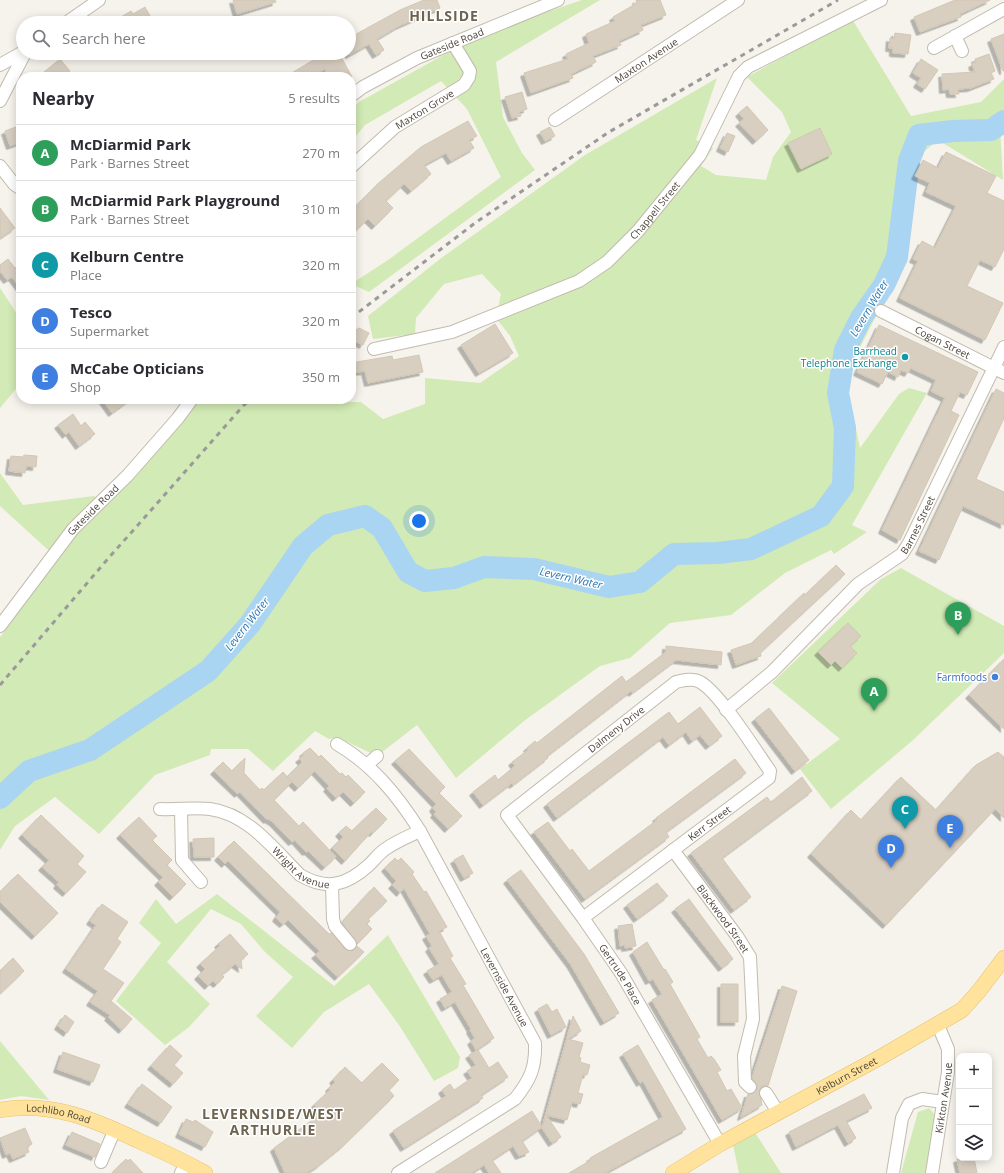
<!DOCTYPE html>
<html lang="en">
<head>
<meta charset="utf-8">
<style>
	:root { --surface:#fff; --page:#f2f2f3; --text:#2b2b33; --muted:#7c7c81; --line:#e1e1e2; --accent:#7c3aed }
	body { margin:0; font-family:"Open Sans",sans-serif; background:var(--page); color:var(--text) }
	.controls { position:absolute; right:12px; bottom:12px; display:grid; overflow:hidden; border-radius:8px; box-shadow:0 2px 10px #0003 }
	.controls button { width:36px; height:36px; display:grid; place-items:center; padding:0; border:0; border-bottom:1px solid var(--line); background:var(--surface); color:var(--text); font:20px sans-serif }
	.you { position:absolute; left:419px; top:521px; width:14px; height:14px; margin:-10px; border:3px solid #fff; border-radius:50%; background:#1a73e8; box-shadow:0 0 0 6px #1a73e833 }
	.badge { display:grid; place-items:center; width:26px; height:26px; border-radius:50%; background:var(--accent); color:#fff; font-size:13px; font-weight:700 }
	.pin { position:absolute; translate:-50% -33px; filter:drop-shadow(0 1px 2px #0008) }
	.pin::after { content:''; position:absolute; top:21px; width:14px; height:12px; background:inherit; clip-path:polygon(0 0,100% 0,50% 100%) }
	.list { margin:0; padding:0; list-style:none }
	h2 { display:flex; justify-content:space-between; align-items:center; height:52px; margin:0; padding:0 16px; font-size:17px }
	h2 small { font-size:13px; font-weight:400; color:var(--muted) }
	.list li { display:grid; grid-template-columns:26px 1fr auto; gap:12px; align-items:center; box-sizing:border-box; height:56px; padding:0 16px; border-top:1px solid var(--line) }
	.list b { display:block; font-size:15px; white-space:nowrap }
	.list p { margin:0; font-size:13px; white-space:nowrap; color:var(--muted) }
	.list em { font-size:13px; font-style:normal; color:var(--muted) }
	.icon { flex:none; width:22px; height:22px; fill:none; stroke:currentColor; stroke-width:2; stroke-linecap:round; stroke-linejoin:round }
	.map { position:relative; flex:none; width:1004px; height:1173px; overflow:hidden }
	.search { position:absolute; background:var(--surface); box-shadow:0 2px 10px #0003; left:16px; top:16px; width:340px; height:44px; display:flex; align-items:center; gap:10px; box-sizing:border-box; padding:0 14px; border-radius:22px; color:var(--muted); font-size:15px }
	.panel { position:absolute; background:var(--surface); box-shadow:0 2px 10px #0003; left:16px; top:72px; width:340px; height:332px; border-radius:16px }
	.map>svg:first-child { display:block }
	.green { fill:#d2eab5 }
	.lines { fill:none; stroke-linecap:round; stroke-linejoin:round }
	.river { stroke:#a9d4f2; stroke-width:22 }
	.building { fill:#d8cfc1; stroke:#d3c7b4; filter:url(#shadow) }
	.minor-casing { stroke:#c2bbae; stroke-width:14 }
	.major-casing { stroke:#e6c16a; stroke-width:16 }
	.minor { stroke:#fff; stroke-width:12 }
	.major { stroke:#ffe39c; stroke-width:15 }
	.rail { stroke:#9a9a9a; stroke-width:3; stroke-dasharray:5 5; stroke-linecap:butt }
	.culture-dot { fill:#0f9aa8; stroke:#fff; stroke-width:1.5 }
	.shop-dot { fill:#3f7fe0; stroke:#fff; stroke-width:1.5 }
	.labels { text-anchor:middle; stroke-width:3; stroke-linejoin:round; paint-order:stroke }
	.street-label { font-size:10px; fill:#4b4439; stroke:#fff }
	.culture-label { font-size:10px; fill:#0d838f; stroke:#fff; text-anchor:end }
	.shop-label { font-size:10px; fill:#366cbe; stroke:#fff; text-anchor:end }
	.water-label { font-size:11px; font-style:italic; fill:#2e7ab2; stroke:#fff }
	.district-label { font-size:14px; font-weight:bold; letter-spacing:1px; fill:#6e6250; stroke:#fff }
</style>
</head>
<body>
<div class="map">
<svg width="1004" height="1173" viewBox="0 0 1004 1173">
	<defs>
		<filter id="shadow"><feDropShadow dx="-3.5" dy="3.5" stdDeviation="0" flood-color="#0004"/></filter>
	</defs>
	<rect width="100%" height="100%" fill="#f6f3ec"/>
	<path class="green" d="M582,0H600L496,62L503,117L522,153L535,170L369,292L351,284L388,260L501,177L467,109L441,81L365,125L351,142V109L359,102L481,34Z
		M852,19L911,116L981,102L1004,79V126L1000,128L1003,180L938,140L916,158L888,299L875,318L845,377L860,448L899,394L909,388L927,393L852,525L867,532L834,554L831,550L785,573L731,615L670,623L630,658L600,666L524,721L456,778L417,725L377,756L337,737L329,739L315,731L273,771L248,749H211L210,755L155,775L99,834L55,797L15,826L0,850V637L58,559L0,506V473L23,505L94,496L103,504L191,412L198,399H314L324,402H361L383,419L425,404V378L480,383L519,356L510,336L496,318L501,294L482,274L444,284L416,318L415,334L373,339L368,316L440,259L585,155L717,78L696,140L713,148L701,166L716,175L766,180L773,157L791,132L782,112L747,77Z
		M0,288L21,320V383L0,408Z
		M901,568L1004,626V653L912,741L831,809L800,769L840,739L772,683L881,579Z
		M217,894L334,986L388,935L460,1057L458,1068L434,1081L399,1025L369,984L324,1012L292,1048L256,1016L293,977L265,952L241,924L211,909L167,962L210,1004L189,1027L165,1045L116,1001L161,943L139,923L156,899L176,924Z
		M0,1041L49,1100L21,1096L0,1100Z
		M929,1108L936,1116L927,1173H901L918,1112Z
		M754,1131L781,1173H739L733,1145Z"/>
	<g class="lines">
		<path class="river" d="M0,798L29,771L90,750L208,671L250,624L303,546L328,525L365,516L382,528L408,572L425,581L454,578L484,567L534,569L609,587L640,582L674,554L718,553L751,549L821,516L843,486L845,428L838,393L845,350L861,318L884,285L897,257L909,161L919,135L953,131L991,130L1004,121"/>
	</g>
	<path class="building" d="M233,0H275L276,2L237,14Z
		M424,0H437L440,8L399,26L377,39L384,50L376,55L369,44L349,55V38L400,10Z
		M636,0H660L666,15L641,25L643,30L619,41L621,45L593,56L596,62L571,74L573,78L531,93L524,73L568,59L566,54L589,43L586,34L615,21L613,17L637,3Z
		M955,0H990L960,14L961,17L920,32L914,17Z
		M145,7L154,23H111L131,11L133,14Z
		M895,33L911,35L908,54L893,53V48H889L890,38L894,39Z
		M1004,34V71H1003L991,39Z
		M325,53H339L352,77H329L325,69L311,77H285Z
		M989,54L995,71L991,73L994,79L971,88L958,89L959,94H950L949,89L943,90L942,74L975,72L972,64L976,62L975,59Z
		M60,59L70,71L63,77H38Z
		M921,59L938,70L925,89L917,84L921,78L913,73Z
		M522,92L527,109L519,112L521,116L512,118L505,97Z
		M747,106L768,130L756,141L739,123L744,119L739,113Z
		M468,121L477,136L469,140L474,148L451,161L446,153L424,165L431,174L411,191L404,184L386,201L393,208L375,226L368,219L351,235V211L380,182L421,147Z
		M21,125V142L10,146L5,131Z
		M550,127L555,136L545,141L540,132Z
		M820,128L832,154L801,169L788,143Z
		M727,133L735,136L728,152L720,148Z
		M946,152L996,176L987,193L1004,201V249L995,267L980,260L967,286L1003,303L985,340L900,298L918,261L913,259L922,241L935,248L956,206L926,192L930,183L915,176L923,160L938,168Z
		M0,208L15,228L0,238Z
		M8,259L15,268L21,264V289L12,277L7,280L0,271V265Z
		M495,324L513,353L479,373L461,345Z
		M879,325L978,372L967,395L960,392L951,411L959,415L900,540L882,530L945,398L931,391L936,380L911,368L908,373L901,370L898,377L888,372L882,384L857,372Z
		M359,328L369,333L363,345L351,339L353,332Z
		M419,355L423,372L368,383L365,371L352,373L351,363L392,356L393,360Z
		M996,389L1004,393V418L976,479L1004,492V525L963,506L939,560L919,551Z
		M102,399H131L112,413Z
		M73,414L81,426L85,422L95,434L79,446L69,432L66,435L58,425Z
		M24,455L37,456L36,467L26,466L25,473L9,471L11,456L23,457Z
		M836,565L845,574L760,653L761,656L736,665L731,650L752,643L804,593L805,595Z
		M848,623L861,636L850,646L857,653L842,668L835,661L831,665L818,652Z
		M666,646L722,652L721,665L676,660L632,693L631,691L547,756L548,758L522,778L513,785L512,783L483,805L473,792L495,775L498,780L515,766L512,762L528,750L527,748L535,741L537,743L622,676L626,682L666,652Z
		M1004,659V729L969,695Z
		M700,707L722,736L709,746L700,735L692,741L686,732L669,745L663,737L557,818L547,804L669,712L678,724Z
		M769,708L809,760L795,771L755,719Z
		M310,748L319,757L321,755L340,774L342,773L346,777L348,775L365,792L354,803L343,792L336,798L327,788L329,786L315,771L298,788L287,777L302,762L299,759L304,755L303,753Z
		M409,749L445,787L439,793L462,816L448,829L434,814L436,812L433,808L436,804L395,761Z
		M998,752L1004,757V818L995,809L886,925L811,854L851,810L861,820L901,777L936,810L976,765Z
		M245,758L244,773L260,790L262,788L264,790L283,772L292,782L274,800L299,826L303,822L336,857L325,867L308,851L306,852L295,840L292,842L273,822L268,819L267,820L240,792L238,794L214,771L223,762L232,771Z
		M735,759L746,773L666,832L669,837L585,899L534,832L548,822L570,851L572,849L589,871L657,820L656,818Z
		M802,777L812,791L722,858L751,897L734,910L691,853L767,797L771,802Z
		M376,808L387,819L373,833L371,832L345,861L332,848L343,837L339,833L346,826L352,831Z
		M41,815L84,856L77,864L86,872L66,893L57,885L59,882L42,867L49,860L22,835Z
		M139,817L157,836L152,840L172,860L167,865L186,884L173,897L158,882L163,877L120,835Z
		M214,838V857H194L193,839Z
		M234,841L319,924L329,934L331,933L345,949L352,951L357,946L364,952L338,977L315,955L320,951L288,920L283,924L276,918L280,912L228,861L225,864L218,857Z
		M463,855L473,873L464,878L454,860Z
		M395,858L398,861L401,858L414,872L412,874L424,892L426,891L447,927L439,931L453,956L450,958L466,984L463,985L494,1038L476,1050L471,1041L475,1038L470,1030L471,1029L455,1002L445,1008L440,999L452,992L442,975L433,980L427,971L439,964L429,948L432,946L426,936L430,934L404,888L400,893L392,885L396,881L385,868Z
		M521,870L584,954L619,1013L604,1022L571,965L507,880Z
		M18,874L58,913L35,936L0,902V892Z
		M657,883L668,896L637,919L627,905Z
		M374,887L387,901L368,919L370,921L367,924L372,929L357,944L342,922Z
		M689,899L733,959L722,968L675,909Z
		M102,904L128,922L117,939L121,942L103,969L124,983L111,1001L132,1019L122,1030L108,1017L110,1015L90,1002L98,991L66,969L96,925L90,921Z
		M632,924L636,946L625,948V945L620,946L618,926Z
		M230,934L248,954L241,960L242,969L235,964L222,975L224,977L217,984L213,981L208,986L198,976L205,969L200,964L220,946L218,944Z
		M647,942L664,970L665,969L673,982L670,984L700,1037L697,1039L708,1058L711,1056L714,1059L721,1070L717,1072L727,1091L731,1089L742,1108L722,1120L652,1000L662,994L653,979L649,981L633,952Z
		M13,958L24,971L0,994V971Z
		M721,984H738V1022H721Z
		M782,986L797,991L768,1086H762L759,1090L762,1105L741,1117L748,1094H752L757,1089V1085L752,1078Z
		M547,1004L552,1012L557,1009L566,1027L551,1035L538,1009Z
		M65,1015L74,1022L67,1033L58,1026Z
		M573,1016L581,1031L568,1039L583,1043L579,1057L581,1058L580,1062L590,1065L587,1075L583,1074L578,1093L583,1094L580,1104L572,1102L567,1120L546,1115L561,1137L552,1143L542,1128Z
		M170,1045L182,1056L174,1065L183,1073L173,1084L151,1066Z
		M638,1045L686,1129L605,1173H569L591,1160L590,1158L663,1117L643,1081L640,1083L623,1054Z
		M478,1050L489,1068L498,1062L508,1077L481,1095L483,1098L404,1148L393,1131L446,1096L442,1090L450,1084L454,1090L472,1078L467,1071L476,1065L469,1055Z
		M63,1052L100,1065L93,1082L57,1069Z
		M382,1063L399,1080L389,1090L394,1096L344,1145L318,1166L306,1173H285L274,1148L322,1113L314,1105L330,1090L329,1088L335,1082L333,1080L345,1067L362,1083Z
		M142,1084L172,1107L161,1123L128,1104Z
		M864,1094L872,1108L846,1121L856,1138L848,1143L838,1125L796,1147L789,1132Z
		M532,1111L542,1127L522,1141L529,1152L519,1156L513,1146L492,1160L501,1173H489L484,1165L471,1173H435Z
		M186,1119L193,1122L195,1120L213,1132L205,1147L179,1134Z
		M25,1128L32,1144L27,1147L29,1152L13,1159L10,1153L6,1155L0,1138Z
		M72,1132L100,1144L95,1157L66,1145Z
		M963,1158H974L977,1173H960L957,1159Z
		M126,1159L128,1161L130,1159L143,1173H112Z"/>
	<g class="lines">
		<g class="minor-casing">
			<g id="minor">
				<path d="M66,23L99,0"/>
				<path d="M955,36L962,51"/>
				<path d="M934,48L1004,9"/>
				<path d="M0,65L23,52"/>
				<path id="s1" d="M351,96L363,87L417,58L558,0"/>
				<path d="M0,101L25,53"/>
				<path id="s2" d="M555,120L738,0"/>
				<path d="M0,166L14,184L21,189"/>
				<path id="s3" d="M351,167L395,127L464,85L469,77L470,71L453,43"/>
				<path id="s4" d="M881,311L1004,373"/>
				<path id="s5" d="M374,349L452,332L579,281L607,262L638,231L700,155L739,76L748,67L881,0"/>
				<path id="s6" d="M0,626L73,529L128,475L178,418L192,399"/>
				<path id="s7" d="M726,710L772,672L858,584L902,554L909,543L1004,347"/>
				<path id="s8" d="M337,744C373,765 398,796 420,831L535,1043C536,1068 530,1080 515,1099L398,1173"/>
				<path d="M367,765L377,756"/>
				<path id="s9" d="M160,809C176,810 194,807 210,809C248,814 274,849 300,875C327,891 347,885 369,865C375,859 380,852 387,848C397,841 409,836 420,831"/>
				<path d="M181,810L182,860L201,882"/>
				<path id="s10" d="M673,850L737,936L750,957L753,1019L744,1056L745,1082L750,1087"/>
				<path d="M332,885L333,919L335,926L350,944"/>
				<path id="s11" d="M583,918L769,778L770,771C756,751 719,692 700,682C693,678 684,680 676,682L507,815L583,918L621,973L720,1144"/>
				<path d="M766,1093L778,1112"/>
				<path d="M101,1162L115,1129"/>
				<path d="M181,1173L186,1163"/>
				<path d="M893,1173L902,1118L909,1104L922,1099L943,1102"/>
				<path id="s12" d="M932,1173L948,1072V1049L938,1025"/>
			</g>
		</g>
		<g class="major-casing">
			<g id="major">
				<path id="s13" d="M0,1110C50,1101 93,1119 137,1140C160,1150 183,1161 205,1173"/>
				<path id="s14" d="M673,1173L720,1144L879,1058L962,1010L979,991L1004,958"/>
			</g>
		</g>
		<use href="#minor" class="minor"/>
		<use href="#major" class="major"/>
		<path class="rail" d="M351,318L475,223L609,132L838,0
			M0,685L106,561L244,405L252,399"/>
	</g>
	<circle class="culture-dot" cx="905" cy="357" r="4"/>
	<circle class="shop-dot" cx="995" cy="677" r="4"/>
	<g class="labels">
		<g class="street-label">
			<text dy="4" stroke="none"><textPath href="#s1" startOffset="114">Gateside Road</textPath></text>
			<text dy="4" stroke="none"><textPath href="#s2" startOffset="109">Maxton Avenue</textPath></text>
			<text dy="4" stroke="none"><textPath href="#s3" startOffset="94">Maxton Grove</textPath></text>
			<text dy="4" stroke="none"><textPath href="#s5" startOffset="321">Chappell Street</textPath></text>
			<text dy="4" stroke="none"><textPath href="#s4" startOffset="69">Cogan Street</textPath></text>
			<text dy="4" stroke="none"><textPath href="#s6" startOffset="149">Gateside Road</textPath></text>
			<text dy="4" stroke="none"><textPath href="#s7" startOffset="269">Barnes Street</textPath></text>
			<text transform="translate(616 729) rotate(-38)" y="4">Dalmeny Drive</text>
			<text dy="4" stroke="none"><textPath href="#s11" startOffset="158">Kerr Street</textPath></text>
			<text dy="4" stroke="none"><textPath href="#s9" startOffset="161">Wright Avenue</textPath></text>
			<text dy="4" stroke="none"><textPath href="#s10" startOffset="85">Blackwood Street</textPath></text>
			<text dy="4" stroke="none"><textPath href="#s11" startOffset="789">Gertrude Place</textPath></text>
			<text dy="4" stroke="none"><textPath href="#s8" startOffset="299">Levernside Avenue</textPath></text>
			<text dy="4" stroke="none"><textPath href="#s14" startOffset="199">Kelburn Street</textPath></text>
			<text dy="4" stroke="none"><textPath href="#s12" startOffset="76">Kirkton Avenue</textPath></text>
			<text dy="4" stroke="none"><textPath href="#s13" startOffset="59">Lochlibo Road</textPath></text>
		</g>
		<g class="culture-label">
			<text x="897" y="355">Barrhead<tspan x="897" dy="12">Telephone Exchange</tspan></text>
		</g>
		<g class="shop-label">
			<text x="987" y="681">Farmfoods</text>
		</g>
		<g class="water-label">
			<text transform="translate(869 308) rotate(-59)" y="4">Levern Water</text>
			<text transform="translate(571 578) rotate(13)" y="4">Levern Water</text>
			<text transform="translate(247 624) rotate(-52)" y="4">Levern Water</text>
		</g>
		<g class="district-label">
			<text x="444" y="21">HILLSIDE</text>
			<text x="273" y="1119">LEVERNSIDE/WEST<tspan x="273" dy="16">ARTHURLIE</tspan></text>
		</g>
	</g>
</svg>
<div class="controls">
<button>+</button>
<button>−</button>
<button><svg class="icon" aria-label="layers" viewBox="0 0 24 24"><path d="M12 4l9 5-9 5-9-5zM3 14l9 5 9-5"/></svg></button>
</div>
<div class="you"></div>
<div class="pin badge" style="left:874px;top:711px;background:#2e9e5b">A</div>
<div class="pin badge" style="left:958px;top:635px;background:#2e9e5b">B</div>
<div class="pin badge" style="left:905px;top:829px;background:#0f9aa8">C</div>
<div class="pin badge" style="left:891px;top:868px;background:#3f7fe0">D</div>
<div class="pin badge" style="left:950px;top:848px;background:#3f7fe0">E</div>
<div class="search"><svg class="icon" aria-label="search" viewBox="0 0 24 24"><circle cx="10" cy="10" r="6"/><path d="M15 15l6 6"/></svg>Search here</div>
<section class="panel">
<h2>Nearby<small>5 results</small></h2>
<ul class="list">
<li><span class="badge" style="background:#2e9e5b">A</span><div><b>McDiarmid Park</b><p>Park · Barnes Street</p></div><em>270 m</em></li>
<li><span class="badge" style="background:#2e9e5b">B</span><div><b>McDiarmid Park Playground</b><p>Park · Barnes Street</p></div><em>310 m</em></li>
<li><span class="badge" style="background:#0f9aa8">C</span><div><b>Kelburn Centre</b><p>Place</p></div><em>320 m</em></li>
<li><span class="badge" style="background:#3f7fe0">D</span><div><b>Tesco</b><p>Supermarket</p></div><em>320 m</em></li>
<li><span class="badge" style="background:#3f7fe0">E</span><div><b>McCabe Opticians</b><p>Shop</p></div><em>350 m</em></li>
</ul>
</section>
</div>
</body>
</html>
